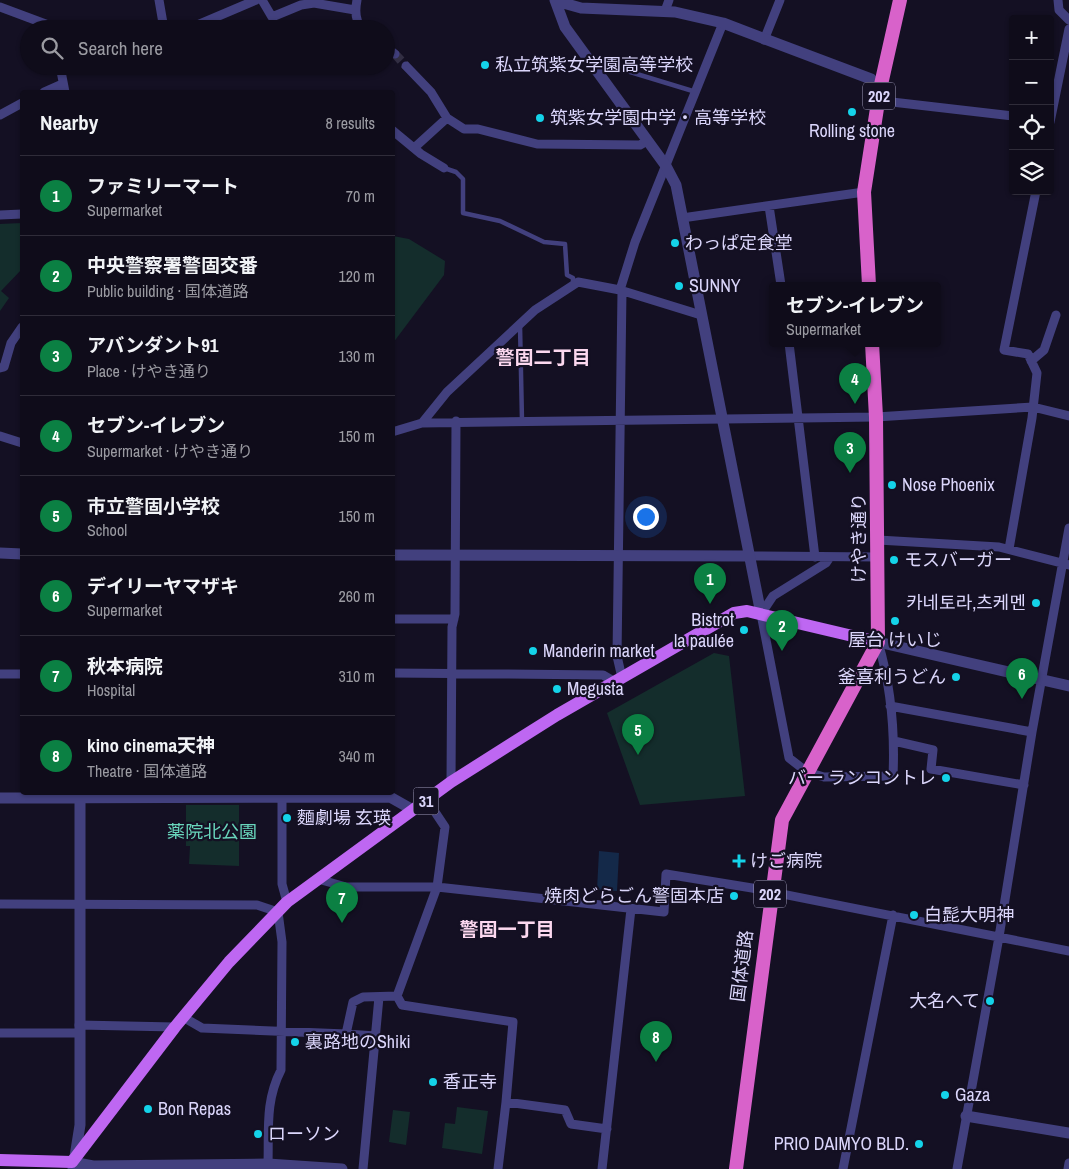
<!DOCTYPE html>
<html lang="en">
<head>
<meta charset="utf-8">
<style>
	:root { --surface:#0f0c1a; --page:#181523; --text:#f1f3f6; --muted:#9b9ba2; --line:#2f2c39; --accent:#0b8043 }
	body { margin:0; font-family:"Archivo Narrow","Noto Sans JP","Noto Sans KR",sans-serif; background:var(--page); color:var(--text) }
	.controls { position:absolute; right:15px; top:15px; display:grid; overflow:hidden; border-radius:5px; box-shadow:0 1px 4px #0004 }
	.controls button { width:45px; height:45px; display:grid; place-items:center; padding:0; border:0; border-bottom:1px solid var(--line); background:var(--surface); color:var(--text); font:25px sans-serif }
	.you { position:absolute; left:645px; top:516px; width:18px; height:18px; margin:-12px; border:4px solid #fff; border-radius:50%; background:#1a73e8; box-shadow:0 0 0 8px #1a73e833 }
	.badge { display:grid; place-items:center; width:32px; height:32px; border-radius:50%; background:var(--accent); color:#fff; font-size:16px; font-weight:700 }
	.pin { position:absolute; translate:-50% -41px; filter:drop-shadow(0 1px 2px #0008) }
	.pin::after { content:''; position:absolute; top:26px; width:18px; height:15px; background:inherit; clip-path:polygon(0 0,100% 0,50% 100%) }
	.popup { position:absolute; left:769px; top:282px; width:172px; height:65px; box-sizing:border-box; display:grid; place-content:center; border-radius:5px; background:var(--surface); filter:drop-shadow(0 1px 4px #0005); font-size:16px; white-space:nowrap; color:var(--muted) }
	.popup b { font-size:19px; color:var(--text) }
	.popup::after { content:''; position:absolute; left:50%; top:100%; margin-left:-10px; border:10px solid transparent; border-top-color:var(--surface) }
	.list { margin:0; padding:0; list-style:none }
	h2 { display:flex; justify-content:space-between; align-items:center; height:65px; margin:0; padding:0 20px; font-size:21px }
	h2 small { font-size:16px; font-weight:400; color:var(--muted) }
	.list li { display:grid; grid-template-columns:32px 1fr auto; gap:15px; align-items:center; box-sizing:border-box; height:80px; padding:0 20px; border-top:1px solid var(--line) }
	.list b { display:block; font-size:19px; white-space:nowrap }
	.list p { margin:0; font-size:16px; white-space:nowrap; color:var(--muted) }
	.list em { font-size:16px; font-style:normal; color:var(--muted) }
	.icon { flex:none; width:28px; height:28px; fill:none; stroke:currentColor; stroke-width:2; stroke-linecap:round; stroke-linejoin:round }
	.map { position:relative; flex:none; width:1069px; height:1169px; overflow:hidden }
	.search { position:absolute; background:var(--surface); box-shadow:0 1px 4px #0004; left:20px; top:20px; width:375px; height:55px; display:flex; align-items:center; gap:12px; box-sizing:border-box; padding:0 18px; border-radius:28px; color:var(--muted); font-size:19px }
	.panel { position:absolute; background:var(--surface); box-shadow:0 1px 4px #0004; left:20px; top:90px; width:375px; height:705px; border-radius:5px }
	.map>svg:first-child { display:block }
	.green { fill:#142d2c }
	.water { fill:#142949 }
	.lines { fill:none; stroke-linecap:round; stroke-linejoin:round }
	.minor-tunnel { stroke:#322e43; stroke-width:9; stroke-dasharray:9 4.5; stroke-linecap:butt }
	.service { stroke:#42407e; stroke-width:4.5 }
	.minor { stroke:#42407e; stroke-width:9 }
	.tertiary { stroke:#42407e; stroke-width:11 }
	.primary { stroke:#be67f2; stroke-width:12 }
	.trunk { stroke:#d862ca; stroke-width:14 }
	.poi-dot { fill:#14d3e9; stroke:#141023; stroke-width:2 }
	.labels { text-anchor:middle; stroke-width:4.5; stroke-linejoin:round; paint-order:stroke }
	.shield { fill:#141023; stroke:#9f9bba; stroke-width:1 }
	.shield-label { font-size:16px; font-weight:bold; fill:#dbd6fb }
	.poi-label { font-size:18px; fill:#dbd6fb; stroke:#141023; text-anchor:start }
	.street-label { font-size:18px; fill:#dbd6fb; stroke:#141023 }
	.park-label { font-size:18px; fill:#68d5bb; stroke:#141023 }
	.neighbourhood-label { font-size:19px; font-weight:bold; fill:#fcd8ef; stroke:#141023 }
</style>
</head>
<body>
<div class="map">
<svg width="1069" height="1169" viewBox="0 0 1069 1169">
	<rect width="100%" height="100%" fill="#141023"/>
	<path class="green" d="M22,223V269L1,291L9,298L0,311V224Z
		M393,236L409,239L445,261L444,275L393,343Z
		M714,653L729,656L745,796L640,805L607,713Z
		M186,805H239V866L189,864L190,846H186Z
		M457,1107L488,1111L482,1154L442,1148L445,1123L455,1124Z
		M393,1110L410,1112L406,1145L389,1142Z"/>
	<path class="water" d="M599,851L619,853L617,891L597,890Z"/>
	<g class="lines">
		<path class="minor-tunnel" d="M395,54L406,66"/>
		<path class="service" d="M594,61L696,92
			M444,168L456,172L463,179V213L500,221L544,242L565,244L567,275L573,278V284
			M520,325L522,421"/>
		<path class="minor" d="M159,0L164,29
			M262,0L272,17L301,5L314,3L355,10
			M357,0C355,10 355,22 363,29
			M1058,0L1059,10L1069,20
			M0,7L51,26L52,29
			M665,11L669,0
			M188,29L256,0
			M764,40L780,0
			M386,47L395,54
			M60,66L65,92
			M406,66L431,92L447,118
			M880,89L888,100L892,102L1013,116
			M44,92L62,84
			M0,115L22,103
			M1050,122L1069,29
			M392,130L421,154L444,168
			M414,148L447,118L464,129H478L537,144L640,145L647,141
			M769,206L781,285
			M0,215L22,214
			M682,218L864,192
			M620,290L635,242L723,23
			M789,343L815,557
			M1031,361L1044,350L1056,315
			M0,368L4,367L11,343L22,327
			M422,423L876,417L1033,407L1069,416
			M392,432L422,423L447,392L535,310L578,282L620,290L701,315
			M0,436L22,443
			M878,540L999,547L1069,565
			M1009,549L1032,418L1037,373L1028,354L1004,350L1036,191
			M749,556L878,557
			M830,557L826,563L773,596L761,614L789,758L807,772L824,777L893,776C895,731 891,686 878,642
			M392,619H454
			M392,673L603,675L615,682
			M0,674H22
			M622,678L617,656L622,291
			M890,706L1032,732
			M894,741L933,750L931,769L1024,785
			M451,782L452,627L455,614L456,421
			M282,793V884L287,902
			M318,879L346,887H437L664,912L666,874L752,888L1069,951
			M0,904L257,905L278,912L282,942L281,1070C265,1101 269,1130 268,1164
			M397,996L402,1005L513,1022L506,1102
			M183,1017L202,1028L346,1034L353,1002L363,997L397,996L437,887L445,827L427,800
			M79,1025L175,1027
			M0,1033H79
			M346,1034L376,1036
			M363,1169L379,997
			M498,1169L506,1102L565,1110L571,1124L607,1129
			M602,1169L631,909
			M843,1169L893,915
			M957,1169L999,937L1032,732L1069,528
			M1068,1169L1069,1163"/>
		<path class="tertiary" d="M555,0L565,27L666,166L676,185L761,614
			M556,1L581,8L675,12L723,23L871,79L880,89
			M0,553L22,554
			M392,555L749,556
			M878,642L1069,686
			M0,798L390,797L413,810
			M966,1116L1069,1133
			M72,1162L93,1166L268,1164L342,1169
			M73,1169L80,1125V792"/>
		<path class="primary" d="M0,1160L72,1162L175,1027L229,962L287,902L451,782L557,715L734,613L747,611L878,642"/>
		<path class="trunk" d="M869,285L864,192L880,89L900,0
			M736,1169L782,820L878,642L876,417L872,343"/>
	</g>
	<g class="poi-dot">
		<circle cx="485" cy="65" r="5"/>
		<circle cx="852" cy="112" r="5"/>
		<circle cx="540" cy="118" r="5"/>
		<circle cx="675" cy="243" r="5"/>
		<circle cx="679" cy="286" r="5"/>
		<circle cx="892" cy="485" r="5"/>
		<circle cx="894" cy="560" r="5"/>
		<circle cx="1036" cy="603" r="5"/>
		<circle cx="895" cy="621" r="5"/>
		<circle cx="744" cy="630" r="5"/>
		<circle cx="533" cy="651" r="5"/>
		<circle cx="956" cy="677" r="5"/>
		<circle cx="557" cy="689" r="5"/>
		<circle cx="946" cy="778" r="5"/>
		<circle cx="287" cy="818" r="5"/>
		<path d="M736.5 853.5h5v5h5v5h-5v5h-5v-5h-5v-5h5z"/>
		<circle cx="734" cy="896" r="5"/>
		<circle cx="914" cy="915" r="5"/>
		<circle cx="990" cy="1001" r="5"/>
		<circle cx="295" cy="1042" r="5"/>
		<circle cx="433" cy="1082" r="5"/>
		<circle cx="945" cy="1095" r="5"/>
		<circle cx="148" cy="1109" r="5"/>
		<circle cx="258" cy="1134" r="5"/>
		<circle cx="919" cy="1144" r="5"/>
	</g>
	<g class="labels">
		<g class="shield">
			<rect x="863" y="82.5" width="32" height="27" rx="4"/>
			<rect x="413.5" y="787.5" width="25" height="27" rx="4"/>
			<rect x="754" y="880.5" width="32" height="27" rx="4"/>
		</g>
		<g class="shield-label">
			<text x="879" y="102">202</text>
			<text x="426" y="807">31</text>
			<text x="770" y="900">202</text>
		</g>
		<g class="poi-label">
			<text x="495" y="71">私立筑紫女学園高等学校</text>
			<text x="550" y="124">筑紫女学園中学・高等学校</text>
			<text x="852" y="137" text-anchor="middle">Rolling stone</text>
			<text x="685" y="249">わっぱ定食堂</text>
			<text x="689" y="292">SUNNY</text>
			<text x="902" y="491">Nose Phoenix</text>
			<text x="904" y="566">モスバーガー</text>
			<text x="1026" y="609" text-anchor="end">카네토라,츠케멘</text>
			<text x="734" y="626" text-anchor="end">Bistrot<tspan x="734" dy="21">la paulée</tspan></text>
			<text x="895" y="646" text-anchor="middle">屋台 けいじ</text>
			<text x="543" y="657">Manderin market</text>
			<text x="946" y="683" text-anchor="end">釜喜利うどん</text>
			<text x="567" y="695">Megusta</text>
			<text x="936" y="784" text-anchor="end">バー ランコントレ</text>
			<text x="297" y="824">麵劇場 玄瑛</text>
			<text x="750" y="867">けご病院</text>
			<text x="724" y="902" text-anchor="end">焼肉どらごん警固本店</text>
			<text x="924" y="921">白髭大明神</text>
			<text x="980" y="1007" text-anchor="end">大名へて</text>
			<text x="305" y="1048">裏路地のShiki</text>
			<text x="443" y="1088">香正寺</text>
			<text x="955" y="1101">Gaza</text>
			<text x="158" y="1115">Bon Repas</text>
			<text x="268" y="1140">ローソン</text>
			<text x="909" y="1150" text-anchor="end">PRIO DAIMYO BLD.</text>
		</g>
		<g class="street-label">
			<text transform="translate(859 538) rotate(-90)" y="6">けやき通り</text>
			<text transform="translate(742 966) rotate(-83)" y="6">国体道路</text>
		</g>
		<g class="park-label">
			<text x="212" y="838">薬院北公園</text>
		</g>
		<g class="neighbourhood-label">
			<text x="543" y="364">警固二丁目</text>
			<text x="507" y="936">警固一丁目</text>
		</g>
	</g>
</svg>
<div class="controls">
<button>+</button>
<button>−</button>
<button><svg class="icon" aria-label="locate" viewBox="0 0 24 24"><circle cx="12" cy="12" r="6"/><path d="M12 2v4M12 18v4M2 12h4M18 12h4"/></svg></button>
<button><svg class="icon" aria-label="layers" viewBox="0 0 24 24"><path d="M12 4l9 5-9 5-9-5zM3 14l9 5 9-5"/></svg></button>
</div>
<div class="you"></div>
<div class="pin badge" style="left:710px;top:604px">1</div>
<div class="pin badge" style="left:782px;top:651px">2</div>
<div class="pin badge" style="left:850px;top:473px">3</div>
<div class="pin badge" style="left:855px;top:404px">4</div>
<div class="popup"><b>セブン-イレブン</b>Supermarket</div>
<div class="pin badge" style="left:638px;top:755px">5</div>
<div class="pin badge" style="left:1022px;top:699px">6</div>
<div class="pin badge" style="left:342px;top:923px">7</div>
<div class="pin badge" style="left:656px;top:1062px">8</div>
<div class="search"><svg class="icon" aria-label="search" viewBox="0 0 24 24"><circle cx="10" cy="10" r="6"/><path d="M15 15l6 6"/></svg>Search here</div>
<section class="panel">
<h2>Nearby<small>8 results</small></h2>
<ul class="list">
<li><span class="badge">1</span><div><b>ファミリーマート</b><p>Supermarket</p></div><em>70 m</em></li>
<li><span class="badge">2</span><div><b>中央警察署警固交番</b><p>Public building · 国体道路</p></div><em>120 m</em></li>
<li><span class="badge">3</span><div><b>アバンダント91</b><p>Place · けやき通り</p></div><em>130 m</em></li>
<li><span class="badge">4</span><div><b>セブン-イレブン</b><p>Supermarket · けやき通り</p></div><em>150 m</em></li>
<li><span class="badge">5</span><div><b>市立警固小学校</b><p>School</p></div><em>150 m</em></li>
<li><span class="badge">6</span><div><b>デイリーヤマザキ</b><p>Supermarket</p></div><em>260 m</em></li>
<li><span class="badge">7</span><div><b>秋本病院</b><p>Hospital</p></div><em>310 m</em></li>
<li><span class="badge">8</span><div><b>kino cinema天神</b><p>Theatre · 国体道路</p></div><em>340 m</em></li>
</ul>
</section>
</div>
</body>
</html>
